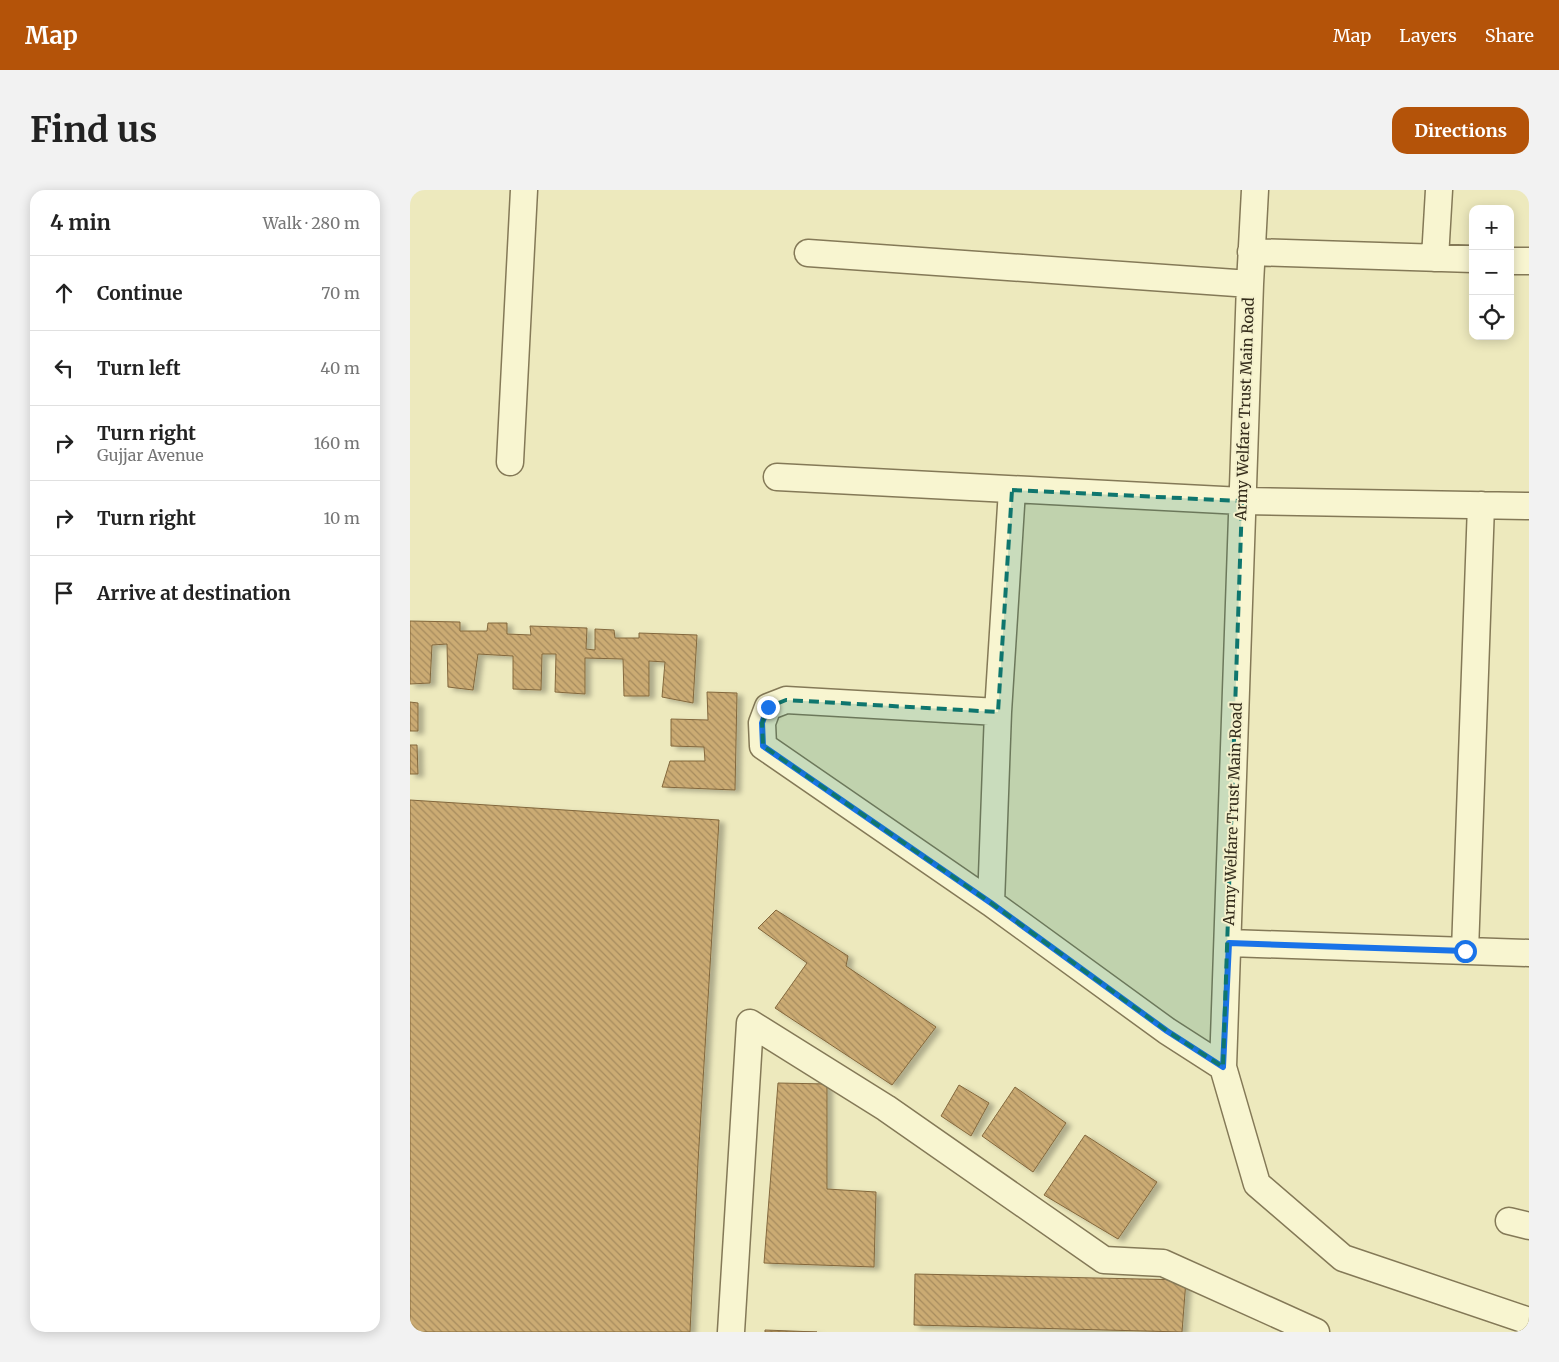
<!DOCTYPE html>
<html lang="en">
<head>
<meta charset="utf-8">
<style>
	:root { --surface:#fff; --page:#f2f2f2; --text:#222; --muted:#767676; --line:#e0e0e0; --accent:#b45309 }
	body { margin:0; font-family:Merriweather,serif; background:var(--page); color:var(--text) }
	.controls { position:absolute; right:15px; top:15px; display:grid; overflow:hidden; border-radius:10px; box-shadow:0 2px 12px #0003 }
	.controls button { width:45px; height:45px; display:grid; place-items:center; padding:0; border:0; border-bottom:1px solid var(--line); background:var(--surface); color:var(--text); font:25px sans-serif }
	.stop { position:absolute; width:15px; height:15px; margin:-11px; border:4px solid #1a73e8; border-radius:50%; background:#fff }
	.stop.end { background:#1a73e8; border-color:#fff; box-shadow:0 1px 5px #0008 }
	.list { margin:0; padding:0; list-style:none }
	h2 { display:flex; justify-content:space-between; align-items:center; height:65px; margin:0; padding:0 20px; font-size:21px }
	h2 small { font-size:16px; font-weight:400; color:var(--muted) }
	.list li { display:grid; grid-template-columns:32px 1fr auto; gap:15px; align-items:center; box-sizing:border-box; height:75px; padding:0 20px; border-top:1px solid var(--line) }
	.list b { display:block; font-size:19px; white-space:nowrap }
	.list p { margin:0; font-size:16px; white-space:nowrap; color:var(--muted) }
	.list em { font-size:16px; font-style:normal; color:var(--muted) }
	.icon { flex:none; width:28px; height:28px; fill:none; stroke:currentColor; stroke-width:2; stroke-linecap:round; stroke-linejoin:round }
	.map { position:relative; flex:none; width:1119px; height:1142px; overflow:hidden; border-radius:15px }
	header { display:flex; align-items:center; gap:30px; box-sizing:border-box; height:70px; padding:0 25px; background:var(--accent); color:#fff }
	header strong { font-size:24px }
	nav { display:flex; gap:28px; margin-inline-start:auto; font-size:18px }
	.intro { display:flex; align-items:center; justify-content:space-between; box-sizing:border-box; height:120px; padding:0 30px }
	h1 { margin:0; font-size:35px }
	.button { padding:12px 22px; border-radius:15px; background:var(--accent); color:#fff; font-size:18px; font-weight:700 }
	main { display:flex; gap:30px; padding:0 30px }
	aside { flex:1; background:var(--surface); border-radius:15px; box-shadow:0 2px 12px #0003 }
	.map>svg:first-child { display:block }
	.building { fill:url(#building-back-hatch); stroke:#83683d; filter:url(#shadow) }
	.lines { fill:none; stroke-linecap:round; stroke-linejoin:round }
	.minor-casing { stroke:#847957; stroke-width:29 }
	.minor { stroke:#f8f5d0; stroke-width:26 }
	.route { stroke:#1a73e8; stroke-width:6 }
	.marked { fill:#0f766e; fill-opacity:0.2; stroke:#0f766e; stroke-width:4; stroke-dasharray:10 6; stroke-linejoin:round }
	.labels { text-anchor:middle; stroke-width:4; stroke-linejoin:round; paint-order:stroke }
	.street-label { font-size:15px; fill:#342c1b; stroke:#f4f1cd }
</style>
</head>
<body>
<header>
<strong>Map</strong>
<nav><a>Map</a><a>Layers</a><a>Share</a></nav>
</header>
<div class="intro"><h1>Find us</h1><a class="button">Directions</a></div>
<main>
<aside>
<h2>4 min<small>Walk · 280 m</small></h2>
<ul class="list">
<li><svg class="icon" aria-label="ahead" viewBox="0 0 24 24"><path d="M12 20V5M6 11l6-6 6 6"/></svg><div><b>Continue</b></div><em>70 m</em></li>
<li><svg class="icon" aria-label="left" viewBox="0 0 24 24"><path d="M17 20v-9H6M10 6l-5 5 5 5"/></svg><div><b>Turn left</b></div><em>40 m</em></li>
<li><svg class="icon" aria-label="right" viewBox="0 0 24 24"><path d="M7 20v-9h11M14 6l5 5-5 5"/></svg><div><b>Turn right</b><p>Gujjar Avenue</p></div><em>160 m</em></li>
<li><svg class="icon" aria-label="right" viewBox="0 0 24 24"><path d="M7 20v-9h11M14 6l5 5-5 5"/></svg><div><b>Turn right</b></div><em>10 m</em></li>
<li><svg class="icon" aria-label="arrive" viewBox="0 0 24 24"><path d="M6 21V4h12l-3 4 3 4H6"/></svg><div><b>Arrive at destination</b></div></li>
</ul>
</aside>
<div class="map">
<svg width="1119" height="1142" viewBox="0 0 1119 1142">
	<defs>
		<pattern id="building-back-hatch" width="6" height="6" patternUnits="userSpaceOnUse" patternTransform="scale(1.25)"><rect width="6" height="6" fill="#cbab73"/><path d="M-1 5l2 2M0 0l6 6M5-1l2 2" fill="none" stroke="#a68b5e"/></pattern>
		<filter id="shadow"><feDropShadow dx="5.5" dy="3" stdDeviation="2.5" flood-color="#0004"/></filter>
	</defs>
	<rect width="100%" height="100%" fill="#ede9bd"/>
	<path class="building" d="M0,431L50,432V441H77L78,433H97V444L121,445L120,436L177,438L176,459L185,460V439L204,440L205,448H229V443L287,445L283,513L252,507L255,472L239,471V506H214L213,469L175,468V504L145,502L146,464H132L131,500L103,499V466L68,464L63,500L38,497L37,454L22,455L20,493L0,494Z
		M297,502L327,503L325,600L252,597L260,571H295L294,557L261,556V529L298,530Z
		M0,512L8,513V541H0Z
		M0,555H7L8,584H0Z
		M0,610L309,630L288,972L280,1142H0Z
		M366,720L438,766L436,776L526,837L482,895L365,818L397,773L348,738Z
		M368,893L417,894V999L466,1002L464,1077L354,1073Z
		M549,895L579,913L561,946L531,926Z
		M605,897L656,933L623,982L572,946Z
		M675,945L747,992L708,1049L634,1005Z
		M505,1084L776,1090L772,1142L504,1135Z
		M355,1140L407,1142H355Z"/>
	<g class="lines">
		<g class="minor-casing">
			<path id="minor" d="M845,0L840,94L813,877L847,994L933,1068L1119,1131
				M841,62L1063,69
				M398,63L840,94
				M1025,68L1029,0
				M1100,71H1119
				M100,272L114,0
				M367,287L832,311L1119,316
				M588,522L376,510L358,517L352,533L353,556L581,713L757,841L813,877
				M581,713L588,522L602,300
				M819,753L1119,763
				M1055,761L1071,315
				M1099,1031L1119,1036
				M321,1142L340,833L476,918L694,1070L753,1073L906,1142"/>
		</g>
		<use href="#minor" class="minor"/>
	</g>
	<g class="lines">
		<path class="route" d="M358,517L352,533L353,556L581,713L757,841L813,877L819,753L1055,761"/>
	</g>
	<path class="marked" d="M602,300L832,311L813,877L757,841L581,713L353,556L352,533L358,517L376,510L588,522Z"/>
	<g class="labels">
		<g class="street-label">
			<text transform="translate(835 219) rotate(-88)" y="5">Army Welfare Trust Main Road</text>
			<text transform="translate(823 624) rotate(-88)" y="5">Army Welfare Trust Main Road</text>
		</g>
	</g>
</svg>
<div class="controls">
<button>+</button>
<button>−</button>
<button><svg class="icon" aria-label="locate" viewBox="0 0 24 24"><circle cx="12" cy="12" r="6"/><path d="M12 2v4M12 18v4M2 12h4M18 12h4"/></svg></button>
</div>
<div class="stop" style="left:1055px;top:761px"></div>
<div class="stop end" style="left:358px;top:517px"></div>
</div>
</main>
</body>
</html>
